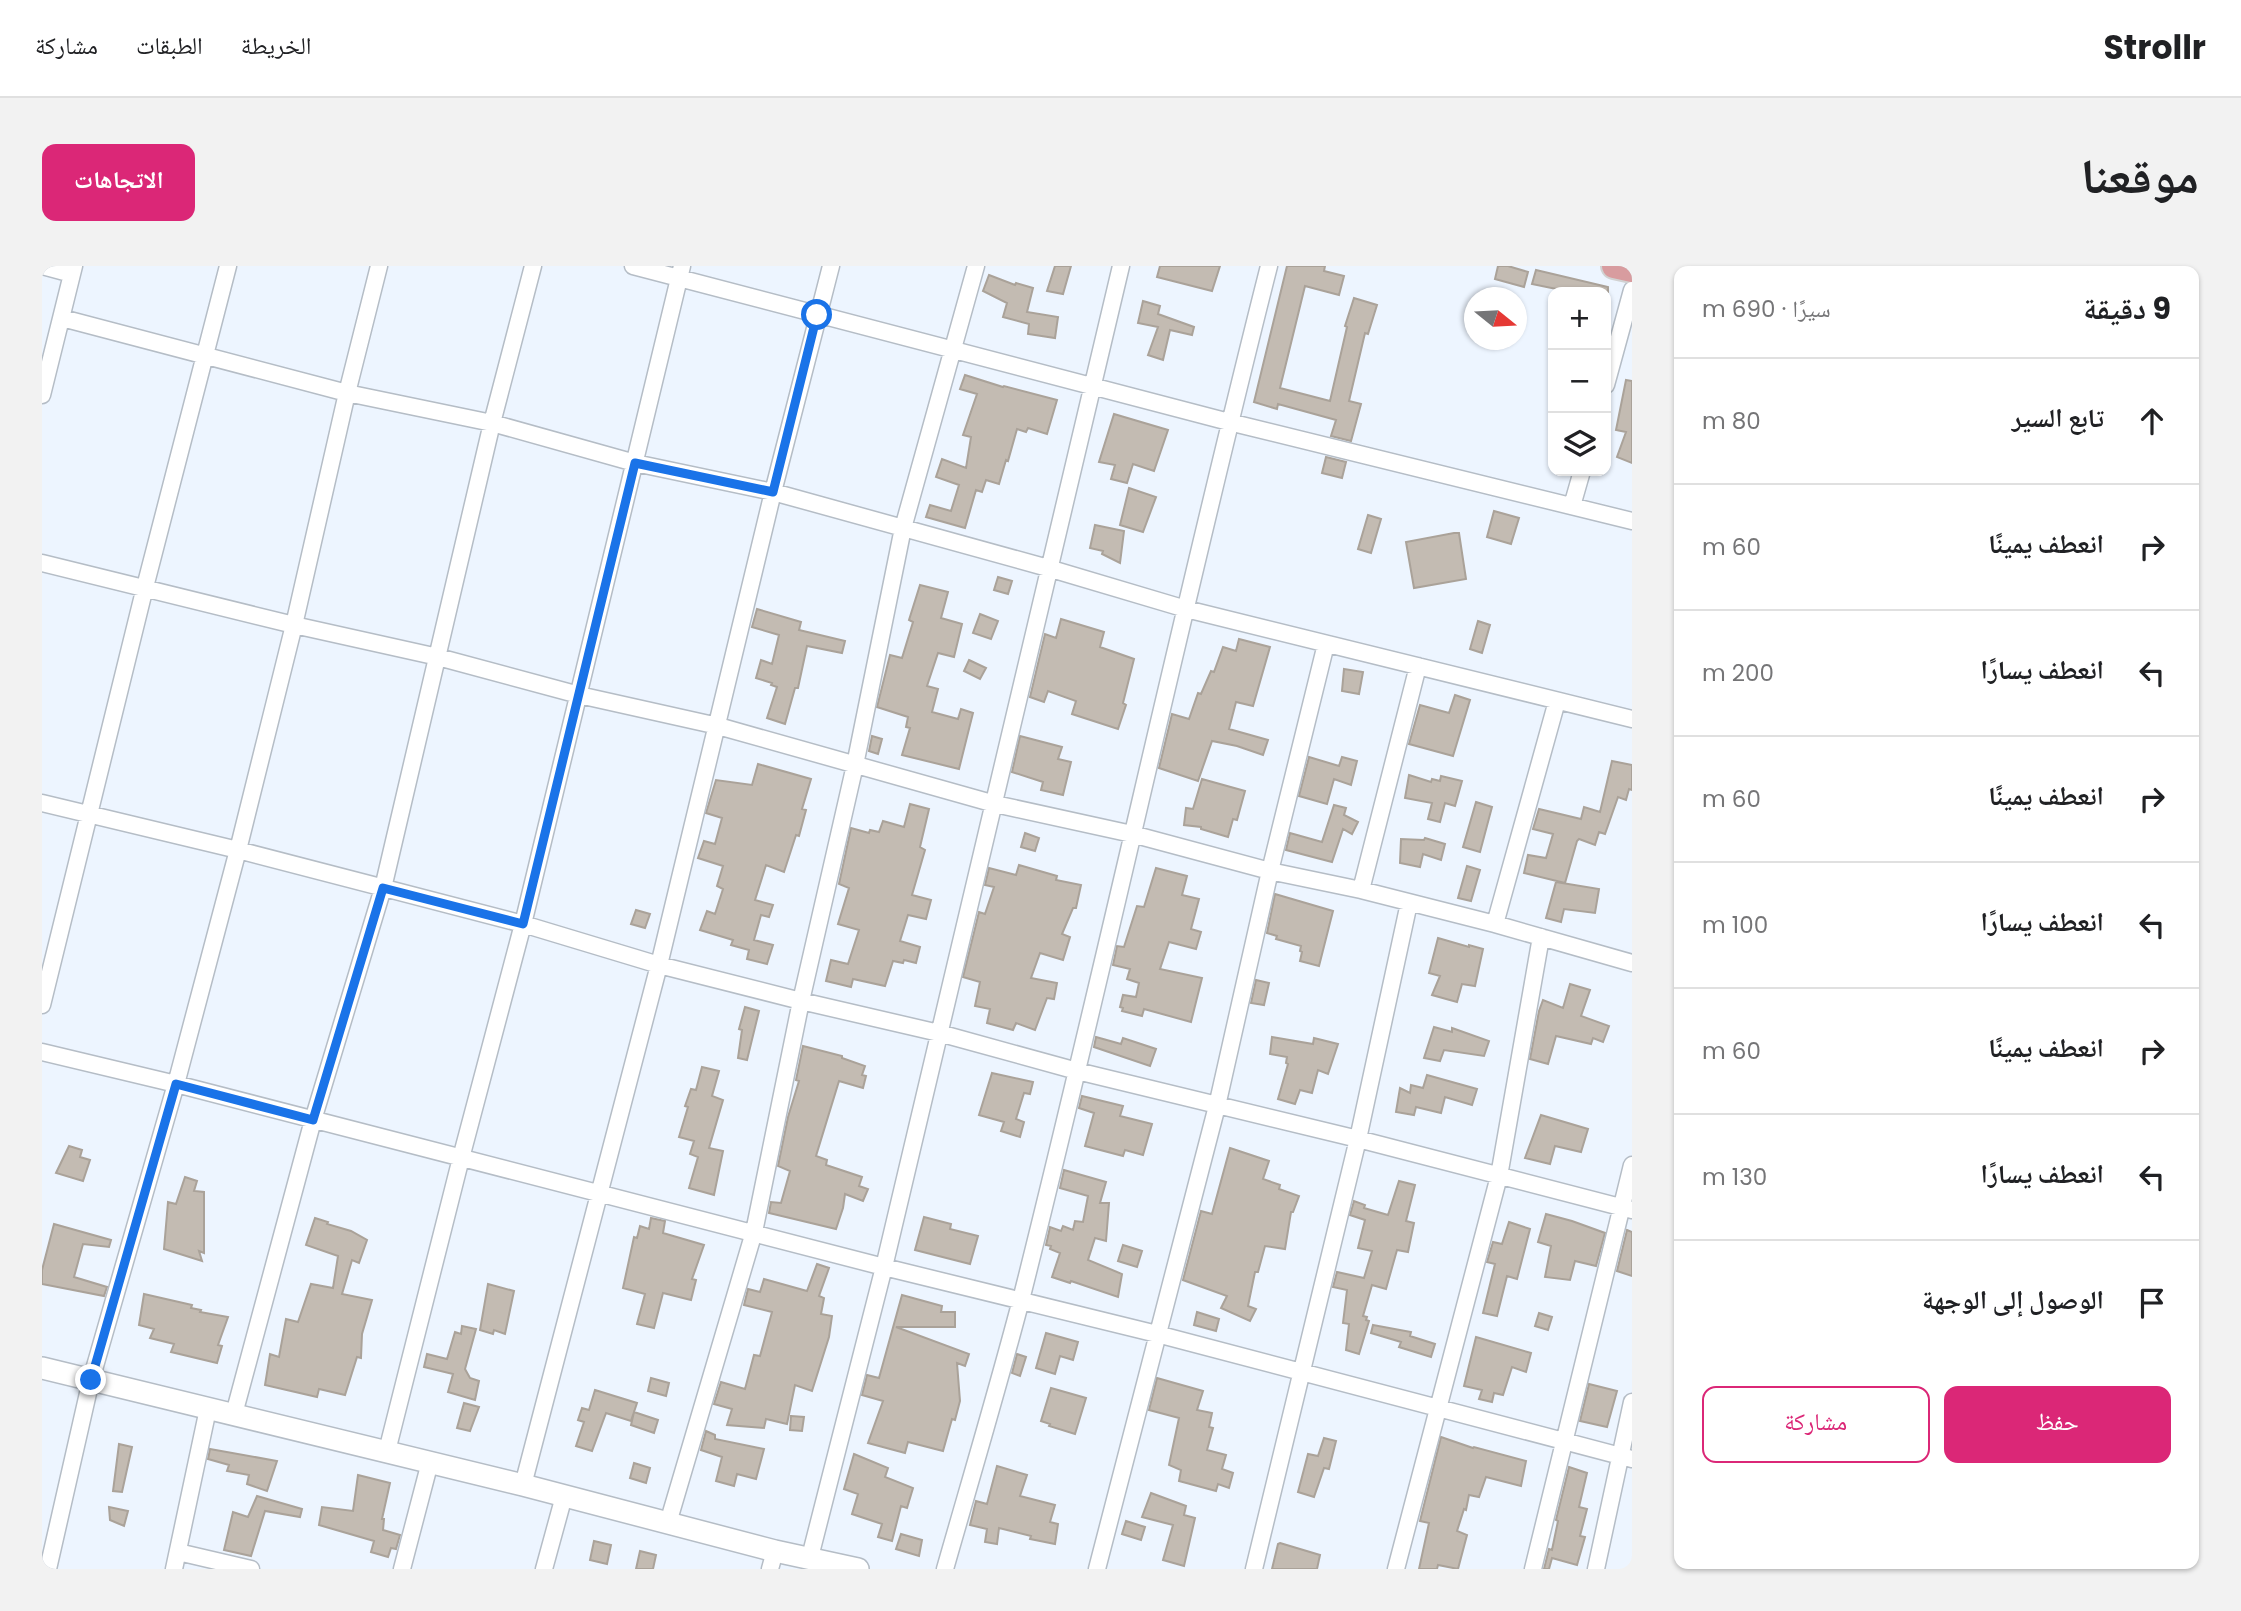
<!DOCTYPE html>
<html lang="ar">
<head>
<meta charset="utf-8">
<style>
	:root { --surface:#fff; --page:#f2f2f2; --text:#202124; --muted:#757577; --line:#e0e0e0; --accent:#db2777 }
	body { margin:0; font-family:Poppins,"Noto Naskh Arabic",sans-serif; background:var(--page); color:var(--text); direction:rtl }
	.controls { position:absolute; right:21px; top:21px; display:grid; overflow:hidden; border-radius:14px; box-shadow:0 2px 5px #0004 }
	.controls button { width:63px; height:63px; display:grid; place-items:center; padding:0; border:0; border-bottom:2px solid var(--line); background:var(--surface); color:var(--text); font:35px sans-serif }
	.compass { position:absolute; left:1422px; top:21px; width:63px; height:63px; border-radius:50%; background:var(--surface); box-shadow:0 2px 5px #0004; rotate:108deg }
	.stop { position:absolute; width:21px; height:21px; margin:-16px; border:5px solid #1a73e8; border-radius:50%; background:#fff }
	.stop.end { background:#1a73e8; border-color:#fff; box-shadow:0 2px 7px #0008 }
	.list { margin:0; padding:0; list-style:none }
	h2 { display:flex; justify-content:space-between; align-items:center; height:91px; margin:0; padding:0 28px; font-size:30px }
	h2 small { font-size:23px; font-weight:400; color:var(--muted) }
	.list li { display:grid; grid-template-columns:46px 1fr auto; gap:21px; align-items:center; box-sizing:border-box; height:126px; padding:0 28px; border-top:2px solid var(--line) }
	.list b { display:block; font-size:26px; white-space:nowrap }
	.list em { font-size:23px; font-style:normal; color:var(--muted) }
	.actions { display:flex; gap:14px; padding:21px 28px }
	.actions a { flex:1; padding:16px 0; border:2px solid var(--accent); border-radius:14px; text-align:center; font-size:24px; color:var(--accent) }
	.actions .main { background:var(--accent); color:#fff }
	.icon { flex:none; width:38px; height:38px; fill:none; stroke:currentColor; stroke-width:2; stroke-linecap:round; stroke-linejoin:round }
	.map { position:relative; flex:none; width:1590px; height:1303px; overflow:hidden; direction:ltr; border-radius:14px }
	header { display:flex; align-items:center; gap:42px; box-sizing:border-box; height:98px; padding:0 35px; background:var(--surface); border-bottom:2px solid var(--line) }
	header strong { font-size:33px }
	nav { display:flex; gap:38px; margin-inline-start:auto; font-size:24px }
	.intro { display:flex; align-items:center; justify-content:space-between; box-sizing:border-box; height:168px; padding:0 42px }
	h1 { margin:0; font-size:49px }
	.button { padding:18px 32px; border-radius:14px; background:var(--accent); color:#fff; font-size:24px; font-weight:700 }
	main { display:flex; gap:42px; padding:0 42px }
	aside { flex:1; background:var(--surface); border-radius:14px; box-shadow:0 2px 5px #0004 }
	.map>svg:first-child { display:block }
	.building { fill:#c3bbb2; stroke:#aaa299; stroke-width:2 }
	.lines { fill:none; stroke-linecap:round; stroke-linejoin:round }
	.minor-casing { stroke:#b5bdc6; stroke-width:19 }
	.secondary-casing { stroke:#b5bdc6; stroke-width:24 }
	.trunk-casing { stroke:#d1d2d2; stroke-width:28 }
	.minor { stroke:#fff; stroke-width:16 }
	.secondary { stroke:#fff; stroke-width:21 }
	.trunk { stroke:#d89c9f; stroke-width:24 }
	.route { stroke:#1a73e8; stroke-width:9 }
</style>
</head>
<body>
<header>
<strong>Strollr</strong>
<nav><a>الخريطة</a><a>الطبقات</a><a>مشاركة</a></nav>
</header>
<div class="intro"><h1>موقعنا</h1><a class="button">الاتجاهات</a></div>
<main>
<aside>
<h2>9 دقيقة<small>سيرًا · 690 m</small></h2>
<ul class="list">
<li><svg class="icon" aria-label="ahead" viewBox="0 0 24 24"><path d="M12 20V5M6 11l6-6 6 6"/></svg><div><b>تابع السير</b></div><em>80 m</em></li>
<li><svg class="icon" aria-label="right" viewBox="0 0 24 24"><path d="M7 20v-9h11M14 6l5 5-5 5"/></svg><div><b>انعطف يمينًا</b></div><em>60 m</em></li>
<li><svg class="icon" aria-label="left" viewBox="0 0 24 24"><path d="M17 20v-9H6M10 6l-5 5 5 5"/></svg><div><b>انعطف يسارًا</b></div><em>200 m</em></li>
<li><svg class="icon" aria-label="right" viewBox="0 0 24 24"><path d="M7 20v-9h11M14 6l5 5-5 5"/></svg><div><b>انعطف يمينًا</b></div><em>60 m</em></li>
<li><svg class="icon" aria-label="left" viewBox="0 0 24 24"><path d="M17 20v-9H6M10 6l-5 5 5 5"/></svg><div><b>انعطف يسارًا</b></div><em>100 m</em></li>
<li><svg class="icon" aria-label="right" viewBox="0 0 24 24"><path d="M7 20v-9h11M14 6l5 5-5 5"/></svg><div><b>انعطف يمينًا</b></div><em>60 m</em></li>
<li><svg class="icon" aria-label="left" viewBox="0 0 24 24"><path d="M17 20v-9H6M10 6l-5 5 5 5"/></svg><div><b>انعطف يسارًا</b></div><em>130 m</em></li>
<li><svg class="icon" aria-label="arrive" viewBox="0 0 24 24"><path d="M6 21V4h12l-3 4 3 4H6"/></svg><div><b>الوصول إلى الوجهة</b></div></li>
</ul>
<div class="actions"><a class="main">حفظ</a><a>مشاركة</a></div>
</aside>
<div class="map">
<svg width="1590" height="1303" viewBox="0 0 1590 1303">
	<rect width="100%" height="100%" fill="#edf5ff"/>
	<path class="building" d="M1013,0H1029L1021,28L1005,25Z
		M1118,0H1178L1170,25L1115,11Z
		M1245,0H1283L1282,5L1302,10L1297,29L1263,20L1238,122L1288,135L1305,61L1303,60L1312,32L1335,39L1326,68L1323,67L1307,135L1319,138L1309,175L1289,170L1294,154L1236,138L1235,143L1212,136Z
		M1456,0H1466L1486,6L1482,21L1453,13Z
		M1494,4L1566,21V26H1529L1490,18Z
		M947,9L973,19L974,17L991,22L985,46L1016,51L1013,72L986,68L987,58L961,51L965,37L941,25Z
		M1101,35L1118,40L1116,48L1152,61L1150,69L1128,64L1121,94L1106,89L1116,61L1096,57Z
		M923,109L961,121L962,120L1015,134L1005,168L986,162L984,166L975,163L966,195L964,194L957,218L944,214L940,226L934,224L923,262L884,251L888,239L909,245L917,219L894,211L900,193L924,202L929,171L921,169L935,128L918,123Z
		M1584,114L1590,115V197L1575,191L1584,166L1574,164Z
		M1072,148L1126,164L1112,205L1091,198L1085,217L1069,213L1073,199L1057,196Z
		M1284,191L1304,196L1300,212L1280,207Z
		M1087,222L1114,231L1101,266L1078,259Z
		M1452,245L1477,252L1469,278L1445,271Z
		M1326,249L1339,253L1329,287L1316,283Z
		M1053,259L1082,265L1078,297L1060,288L1061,285L1048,282Z
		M1412,267H1417L1424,313L1372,322L1364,276Z
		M956,311L970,315L966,328L952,324Z
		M878,319L906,326L899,352L920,358L912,391L896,387L885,420L896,423L890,446L916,453L919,443L931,447L917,503L860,489L868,462L864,461L866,451L835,441L848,389L860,392L871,356L867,354Z
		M715,343L759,356L757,364L803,375L800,387L765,380L756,422H753L743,458L725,452L735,421L729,419L730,417L714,412L719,394L730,398L737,369L710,361Z
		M938,348L956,355L949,373L931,367Z
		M1019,353L1062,366L1058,381L1092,393L1081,437L1084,439L1076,463L1030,448L1034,435L1006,425L1002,436L988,431L1003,368L1014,372Z
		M1436,355L1448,359L1440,387L1428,383Z
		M1197,373L1228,381L1211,440L1194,436L1187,463L1226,474L1221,489L1195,480L1170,475L1156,515L1117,502L1130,448L1147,453L1156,427L1159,428L1169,405L1172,406L1181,381L1194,385Z
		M927,394L944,402L938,413L922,405Z
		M1302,403L1321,406L1317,428L1300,425Z
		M1413,429L1428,434L1411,490L1367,478L1378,439L1407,447Z
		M830,470L840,473L836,488L827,485Z
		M978,470L1020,481L1016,493L1029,496L1021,529L999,524L1001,516L970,506Z
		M1267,491L1297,500L1300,491L1315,495L1309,519L1292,513L1285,538L1257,530Z
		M1570,495L1590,499V524L1587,523L1584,534L1576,531L1563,568L1557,566L1553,579L1537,573L1535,575L1523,617L1482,607L1486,589L1504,592L1511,568L1491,563L1497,543L1539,553L1542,541L1558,546Z
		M716,498L769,513L760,543L764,544L757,570L754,569L742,606L724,599L713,634L731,639L727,651L719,649L712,674L731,679L725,698L705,693L707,684L689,679L691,674L658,664L665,645L673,648L681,623L675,620L681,600L656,592L662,575L673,578L680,552L664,547L674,514L710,519Z
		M1367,509L1389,516L1390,513L1398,515L1399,510L1420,515L1413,540L1403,537L1398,556L1386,553L1390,537L1363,532Z
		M1160,513L1203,525L1195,554L1191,553L1186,571L1159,563V561L1142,559L1144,542L1151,543Z
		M1434,536L1450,541L1438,586L1421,581Z
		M868,538L887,543L878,581L883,584L870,629L889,634L884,653L866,649L858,675L878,681L874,697L862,694L861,697L851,695L843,720L811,713L809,721L784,715L789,694L806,698L817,664L796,658L807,622L797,618L809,562L827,567L828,564L837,566L841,555L862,561Z
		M1292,539L1304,542L1302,549L1316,556L1310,568L1301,563L1290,596L1244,584L1248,567L1280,576Z
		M983,567L997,572L993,585L979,581Z
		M1383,572L1403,578L1399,594L1381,588L1378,601L1358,597L1359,573L1382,574Z
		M977,599L1015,610L1014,614L1039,619L1034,642H1031L1020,668L1028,671L1021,694L998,687L989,712L1015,717L1012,733L1005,732L993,764L974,757L971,764L945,757L948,743L933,740L938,716L921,711L937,646L943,648L952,621L943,619L947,602L974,609Z
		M1425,600L1438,604L1429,635L1416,632Z
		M1114,602L1145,610L1140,629L1157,633L1149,663L1159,666L1154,683L1127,676L1118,703L1160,712L1149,756L1102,743L1100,750L1080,745L1081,742L1078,741L1081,729L1094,731L1097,717L1085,713L1088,703L1071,699L1075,680L1082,681L1095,640L1102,641Z
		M1514,616L1557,623L1553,647L1522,643L1519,656L1504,652Z
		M1233,628L1291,645L1277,700L1258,695L1260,686L1258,685L1259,680L1234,673L1235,670L1225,667Z
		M594,644L608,648L603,662L589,658Z
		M1396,672L1427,681V679L1441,683L1433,720L1420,718L1415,736L1390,729L1398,710L1387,707Z
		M1214,714L1227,717L1222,739L1209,737Z
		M1528,718L1548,724L1539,750L1567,760L1561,776L1551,772L1549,778L1514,770L1506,798L1488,793L1497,745L1501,734L1521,742Z
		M703,741L717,745L705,794L696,792L700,764L697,763Z
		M1392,761L1410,766V762L1447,775L1442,790L1402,784L1398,795L1382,792Z
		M1054,771L1079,778L1081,772L1114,783L1108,800L1052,781Z
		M1230,771L1271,778L1272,772L1296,778L1286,808L1276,804L1270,827L1258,824L1253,838L1236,833L1246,798L1244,797L1245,791L1228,788Z
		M761,780L800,790V792L823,800L820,809L824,810L821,822L797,815L774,890L785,894L784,899L820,911L817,920L826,923L821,935L803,928L801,942L794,963L727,947L729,936L739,937L748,905L736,900L746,851L757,815L754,814Z
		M660,801L677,805L670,830L681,834L667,882L681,885L672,929L647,922L656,891L648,888L652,875L637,871L646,841L643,840L649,823L654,824Z
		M950,807L991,816L988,828L982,827L974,853L982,856L978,871L959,865L962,856L937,849Z
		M1385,809L1435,823L1430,839L1403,831L1399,847L1374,841L1372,849L1354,846L1358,822L1368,827L1369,819L1381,822Z
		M1040,830L1081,840L1078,850L1110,858L1101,889L1083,884L1081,890L1043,880L1052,847L1037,842Z
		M1499,849L1546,863L1539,886L1513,880L1508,898L1483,892Z
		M27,880L40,884L38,891L48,894L41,915L14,907Z
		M1188,882L1227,895L1221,913L1238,919L1237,923L1257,930L1251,946H1249L1243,983L1223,980L1216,1006H1213L1206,1040L1214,1043L1208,1055L1179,1042L1185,1030L1141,1014L1159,945L1170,948Z
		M1022,904L1064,916L1058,937H1067L1064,975L1053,972L1046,994L1080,1008L1076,1031L1029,1015L1028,1017L1010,1011L1018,987L1008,983L1009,980L1004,979L1008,961L1019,965L1021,960L1031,964L1033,955L1041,956L1046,930L1018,922Z
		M143,911L155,915L152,925L162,926V987L157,985L160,995L122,983L126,936L134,938Z
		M1357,915L1373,919L1364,955L1372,957L1366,986L1355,984L1344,1023L1330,1019L1321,1050L1325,1051L1324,1054L1327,1055L1317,1088L1304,1084L1307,1058L1301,1057L1305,1024L1291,1021L1295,1006L1322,1012L1330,985L1316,982L1323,954L1308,949L1312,935L1323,939L1322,942L1346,949Z
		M1504,948L1530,955L1563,967L1554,1000L1533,995L1528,1014L1503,1011L1509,980L1496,976Z
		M882,951L909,958L908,963L936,970L928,998L873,984Z
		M273,952L286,956L285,958L309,965L325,974L317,997L310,994L300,1028L330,1034L320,1068L319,1092L315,1091L303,1129L277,1123L275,1131L223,1119L228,1088L237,1091L244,1053L256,1056L269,1018L291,1022L296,990L264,979Z
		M609,952L623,955L621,967L662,979L650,1013L654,1014L649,1034L621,1027L612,1062L595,1058L603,1028L581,1022L592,971L595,972L598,960L607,963Z
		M1467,956L1488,963L1475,1013L1465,1010L1455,1050L1441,1047L1453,998L1445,996L1451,976L1460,978Z
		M12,958L69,974L67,981L41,978L32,1011L65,1021L62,1030L0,1018V1004Z
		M1585,964L1590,966V1010L1575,1005Z
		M1081,979L1100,985L1095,1001L1076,995Z
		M775,998L787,1002L777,1030L782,1032L779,1048L790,1050L787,1071L770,1125L753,1119L745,1158L724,1153L722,1162L685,1159L690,1143L672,1138L679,1116L703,1123L712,1089L718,1090L730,1046L702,1039L706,1023L718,1026L722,1013L765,1025Z
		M446,1018L472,1025L463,1068L452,1064L451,1068L438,1064Z
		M102,1028L150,1039L149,1042L159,1044L158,1046L186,1051L176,1079L180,1080L175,1097L129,1086L132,1078L108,1072L112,1063L97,1059Z
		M860,1029L900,1040L899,1046H913V1061H854L927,1088L923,1100L915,1097L918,1135L913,1154L910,1153L901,1185L866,1176L863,1187L826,1177L841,1135L820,1129L825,1109L837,1112Z
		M1155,1046L1177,1053L1174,1065L1152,1059Z
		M1497,1047L1510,1051L1506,1064L1493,1060Z
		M1331,1059L1369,1066L1368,1070L1393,1078L1389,1091L1357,1081L1359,1076L1329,1067Z
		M420,1060L434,1063L423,1103L428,1112L437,1115L433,1134L406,1126L411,1108L382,1101L385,1088L405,1093L413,1066L419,1068Z
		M1004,1067L1036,1076L1031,1094L1018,1090L1013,1108L994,1102Z
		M1434,1071L1489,1087L1484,1106L1470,1101L1461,1129L1452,1127L1450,1136L1437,1133L1440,1124L1422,1120Z
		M975,1088L984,1091L978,1110L970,1107Z
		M609,1112L627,1117L624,1130L606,1125Z
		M1115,1112L1161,1125L1155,1144L1170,1147L1167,1161L1171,1162L1165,1184L1184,1189L1180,1203L1191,1207L1187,1222L1176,1218L1174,1225L1137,1215L1139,1204L1127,1199L1137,1152L1107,1144Z
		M1547,1118L1575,1125L1565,1161L1538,1155Z
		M1009,1122L1044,1132L1033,1168L1007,1160L1008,1158L999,1155Z
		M553,1124L595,1137L589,1155L564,1147L550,1185L534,1180L542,1156L536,1154L540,1142L547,1144Z
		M422,1137L437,1141L428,1165L415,1162Z
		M592,1146L616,1154L612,1167L589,1159Z
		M749,1150L762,1151L760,1165L748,1164Z
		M664,1165L673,1169V1173L722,1183L714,1213L695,1208L692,1220L674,1215L680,1191L659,1184Z
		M1399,1171L1431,1182L1432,1181L1484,1195L1479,1220L1444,1211L1437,1231L1427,1229L1424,1244L1422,1243L1415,1265L1425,1269L1416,1303L1396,1299L1395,1303H1377L1387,1257L1378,1255Z
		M1282,1172L1294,1175L1287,1203L1282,1202L1272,1231L1256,1226L1266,1188L1276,1190Z
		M77,1178L90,1181L80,1226L71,1225Z
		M168,1183L235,1195L225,1225L205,1218L207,1209L185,1205L187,1199L166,1193Z
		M812,1188L846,1202L843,1211L871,1222L865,1242L859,1240L850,1275L836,1271L840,1258L810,1248L816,1228L802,1223Z
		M592,1197L608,1202L604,1217L588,1212Z
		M955,1200L985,1209L978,1230L1013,1239L1008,1256L1016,1258L1013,1278L988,1273L989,1270L957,1262L955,1278L943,1276L945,1263L928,1259L934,1235L945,1238Z
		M1527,1201L1545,1207L1537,1241L1545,1243L1538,1270L1543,1271L1535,1299L1510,1292L1507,1303H1502L1507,1283L1510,1284L1516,1255L1514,1254Z
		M316,1209L348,1217L340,1253H342L341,1264L358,1269L354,1283L349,1282L346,1291L329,1286L332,1275L277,1259L280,1241L311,1245Z
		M1109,1227L1144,1240L1142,1249L1153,1252L1142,1300L1121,1294L1131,1259L1100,1251Z
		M215,1230L260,1243L258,1251L223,1245L209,1290L182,1284L191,1246L206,1251Z
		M67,1241L86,1245L82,1260L68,1254Z
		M1084,1255L1103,1261L1099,1274L1080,1268Z
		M859,1268L880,1274L877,1290L854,1283Z
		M552,1275L569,1279L565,1298L548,1294Z
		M1238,1277L1278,1289L1275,1303H1230L1236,1278Z
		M598,1285L614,1289L611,1303H594Z"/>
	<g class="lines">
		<g class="minor-casing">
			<path id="minor" d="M0,0L30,8
				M591,0L1187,156L1590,255
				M20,52L305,127L450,157L593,197L731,226L1006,302L1144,343L1590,453
				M1564,119L1590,24
				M0,129L32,0
				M1530,240L1540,205
				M0,297L252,359L396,391L537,429L676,460L953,538L1090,568L1228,605L1319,624L1453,658L1590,697
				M0,537L196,584L481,658L617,699L759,735L897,767L1035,805L1316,873L1590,944
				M1319,624L1376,400
				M1453,658L1515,435
				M0,739L103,321L186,0
				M0,786L134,818L842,1001L1115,1068L1590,1193
				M192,1148L271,854L341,622L450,157L491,0
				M345,1185L419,892L481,658L640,0
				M481,1219L617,699L731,226L789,0
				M626,1257L712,966L759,735L813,499L861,262L934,0
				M136,1286L209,1303
				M768,1291L842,1001L1079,0
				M6,1303L49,1114L134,818L196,584L252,359L305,127L337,0
				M132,1303L166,1143
				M360,1303L388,1196
				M502,1303L522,1230
				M728,1303L733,1285
				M903,1303C929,1212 956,1122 980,1030C1066,688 1140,342 1227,0
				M1055,1303L1175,840L1228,605L1284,378
				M1212,1303L1316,873L1367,637
				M1354,1303L1457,910L1499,671
				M1491,1303L1590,899
				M1554,1303L1590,1136"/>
		</g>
		<g class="secondary-casing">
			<path id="secondary" d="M0,1102L481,1219L733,1285L816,1303"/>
		</g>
		<g class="trunk-casing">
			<path id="trunk" d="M1572,0L1590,4"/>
		</g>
		<use href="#minor" class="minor"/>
		<use href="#secondary" class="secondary"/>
		<use href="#trunk" class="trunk"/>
	</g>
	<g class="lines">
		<path class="route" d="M49,1114L134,818L271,854L341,622L481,658L593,197L731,226L775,49"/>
	</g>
</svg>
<div class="controls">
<button>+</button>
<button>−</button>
<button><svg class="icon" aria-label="layers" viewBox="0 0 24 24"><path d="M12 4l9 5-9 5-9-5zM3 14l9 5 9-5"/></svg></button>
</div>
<svg class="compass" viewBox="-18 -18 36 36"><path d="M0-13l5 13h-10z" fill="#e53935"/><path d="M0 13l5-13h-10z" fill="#757577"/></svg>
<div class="stop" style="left:775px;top:49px"></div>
<div class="stop end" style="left:49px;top:1114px"></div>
</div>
</main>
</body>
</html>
